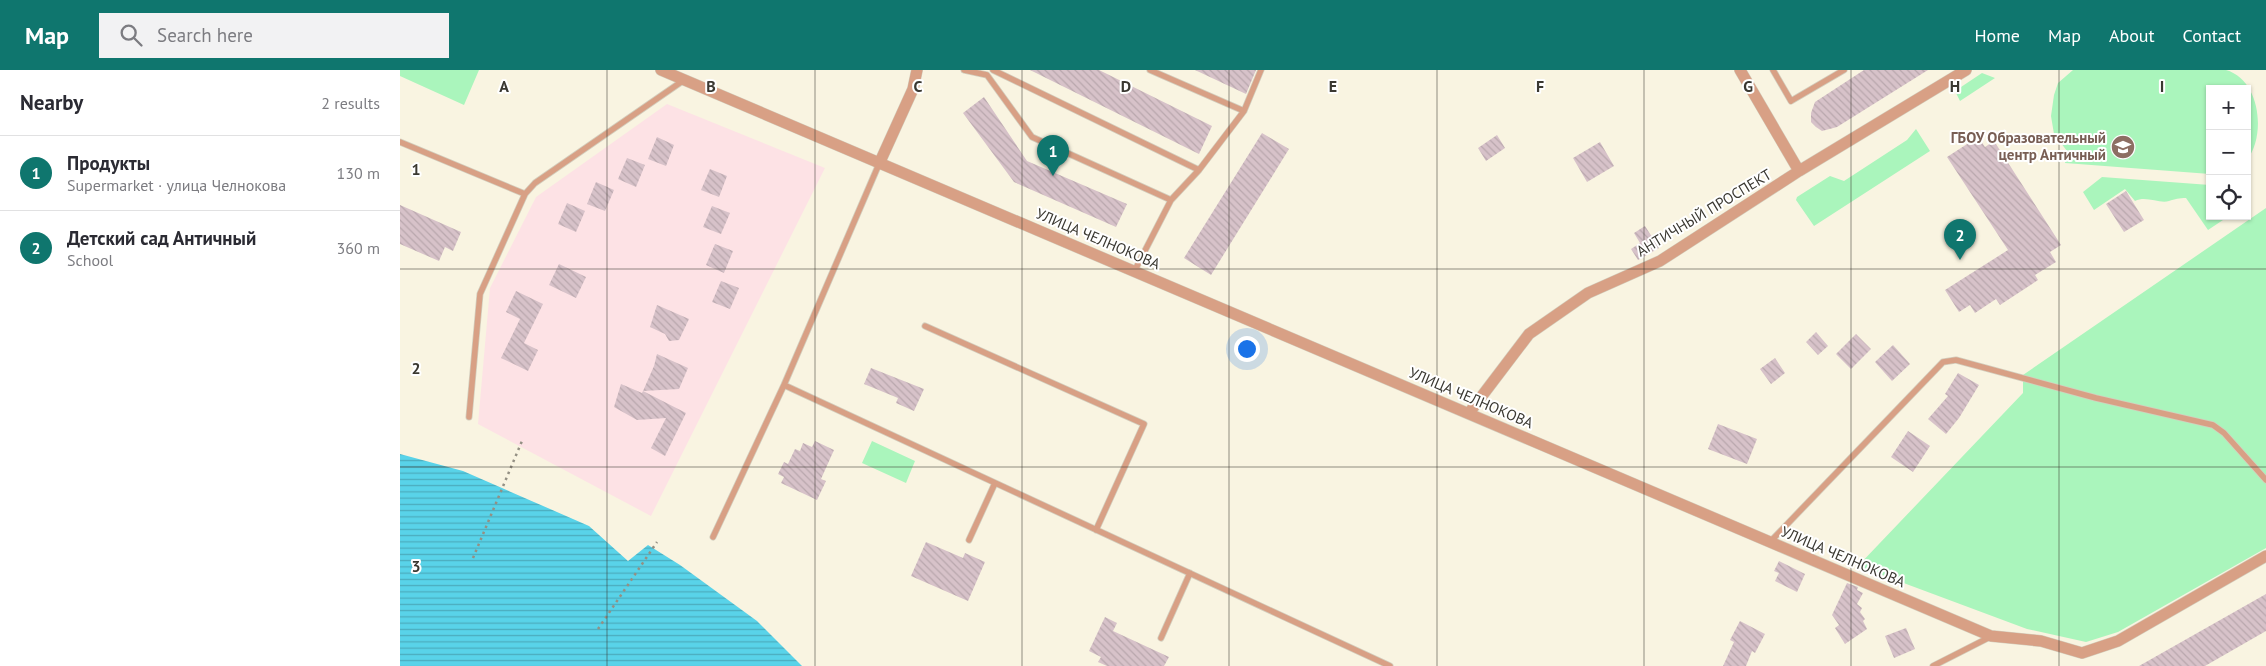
<!DOCTYPE html>
<html lang="en">
<head>
<meta charset="utf-8">
<style>
	:root { --surface:#fff; --page:#f2f2f3; --text:#2b2b33; --muted:#7c7c81; --line:#e1e1e2; --accent:#0f766e }
	body { margin:0; font-family:"PT Sans",sans-serif; background:var(--page); color:var(--text) }
	.controls { position:absolute; right:15px; top:15px; display:grid; overflow:hidden; border-radius:0px; box-shadow:0 1px 4px #0004 }
	.controls button { width:45px; height:45px; display:grid; place-items:center; padding:0; border:0; border-bottom:1px solid var(--line); background:var(--surface); color:var(--text); font:25px sans-serif }
	.you { position:absolute; left:846px; top:278px; width:18px; height:18px; margin:-12px; border:4px solid #fff; border-radius:50%; background:#1a73e8; box-shadow:0 0 0 8px #1a73e833 }
	.badge { display:grid; place-items:center; width:32px; height:32px; border-radius:50%; background:var(--accent); color:#fff; font-size:16px; font-weight:700 }
	.pin { position:absolute; translate:-50% -41px; filter:drop-shadow(0 1px 2px #0008) }
	.pin::after { content:''; position:absolute; top:26px; width:18px; height:15px; background:inherit; clip-path:polygon(0 0,100% 0,50% 100%) }
	.list { margin:0; padding:0; list-style:none }
	h2 { display:flex; justify-content:space-between; align-items:center; height:65px; margin:0; padding:0 20px; font-size:21px }
	h2 small { font-size:16px; font-weight:400; color:var(--muted) }
	.list li { display:grid; grid-template-columns:32px 1fr auto; gap:15px; align-items:center; box-sizing:border-box; height:75px; padding:0 20px; border-top:1px solid var(--line) }
	.list b { display:block; font-size:19px; white-space:nowrap }
	.list p { margin:0; font-size:16px; white-space:nowrap; color:var(--muted) }
	.list em { font-size:16px; font-style:normal; color:var(--muted) }
	.icon { flex:none; width:28px; height:28px; fill:none; stroke:currentColor; stroke-width:2; stroke-linecap:round; stroke-linejoin:round }
	.map { position:relative; flex:none; width:1866px; height:596px; overflow:hidden }
	header { display:flex; align-items:center; gap:30px; box-sizing:border-box; height:70px; padding:0 25px; background:var(--accent); color:#fff }
	header strong { font-size:24px }
	nav { display:flex; gap:28px; margin-inline-start:auto; font-size:18px }
	.search { width:350px; height:45px; background:var(--page); display:flex; align-items:center; gap:12px; box-sizing:border-box; padding:0 18px; border-radius:0px; color:var(--muted); font-size:19px }
	main { display:flex }
	aside { flex:1; background:var(--surface) }
	.map>svg:first-child { display:block }
	.commercial { fill:#fde2e5 }
	.green { fill:#aaf5bc }
	.water { fill:url(#water-rules) }
	.building { fill:url(#building-back-hatch) }
	.lines { fill:none; stroke-linecap:round; stroke-linejoin:round }
	.lane-casing { stroke:#d3cebe; stroke-width:7 }
	.street-casing { stroke:#d3cebe; stroke-width:12 }
	.path { stroke:#949084; stroke-width:2.5; stroke-dasharray:2.5 4; stroke-linecap:butt }
	.lane { stroke:#d8a085; stroke-width:5.5 }
	.street { stroke:#d8a085; stroke-width:11 }
	.grid { fill:none; stroke:#3a3831; stroke-width:1; stroke-opacity:0.55 }
	.labels { text-anchor:middle; stroke-width:4; stroke-linejoin:round; paint-order:stroke }
	.education-label { font-size:15px; font-weight:bold; fill:#785e54; stroke:#fff; text-anchor:end }
	.street-label { font-size:15px; fill:#3a3831; stroke:#fff }
	.grid-label { font-size:16px; text-anchor:middle; font-weight:bold; fill:#3a3831; stroke:#fff; stroke-width:4; stroke-linejoin:round; paint-order:stroke }
</style>
</head>
<body>
<header>
<strong>Map</strong>
<div class="search"><svg class="icon" aria-label="search" viewBox="0 0 24 24"><circle cx="10" cy="10" r="6"/><path d="M15 15l6 6"/></svg>Search here</div>
<nav><a>Home</a><a>Map</a><a>About</a><a>Contact</a></nav>
</header>
<main>
<aside>
<h2>Nearby<small>2 results</small></h2>
<ul class="list">
<li><span class="badge">1</span><div><b>Продукты</b><p>Supermarket · улица Челнокова</p></div><em>130 m</em></li>
<li><span class="badge">2</span><div><b>Детский сад Античный</b><p>School</p></div><em>360 m</em></li>
</ul>
</aside>
<div class="map">
<svg width="1866" height="596" viewBox="0 0 1866 596">
	<defs>
		<pattern id="water-rules" width="6" height="5" patternUnits="userSpaceOnUse" patternTransform="scale(1.25)"><rect width="6" height="5" fill="#59d3e9"/><path d="M0 2.5h6" fill="none" stroke="#4bacbd"/></pattern>
		<pattern id="building-back-hatch" width="6" height="6" patternUnits="userSpaceOnUse" patternTransform="scale(1.25)"><rect width="6" height="6" fill="#d7c2c9"/><path d="M-1 5l2 2M0 0l6 6M5-1l2 2" fill="none" stroke="#b9a7ad"/></pattern>
	</defs>
	<rect width="100%" height="100%" fill="#f9f4e1"/>
	<path class="commercial" d="M267,34L425,98L251,446L78,354L90,218L136,127Z"/>
	<path class="green" d="M0,0H79L64,35L0,6Z
		M1673,0H1826C1861,10 1866,66 1847,90V19H1810V104L1665,93L1667,81L1654,64L1651,46L1654,25L1658,13Z
		M1582,3L1595,8L1560,31L1555,21Z
		M1516,59L1530,81L1414,156L1396,130L1397,127L1430,106L1444,111L1507,70Z
		M1702,107L1810,115V146H1829L1808,160L1786,128C1779,128 1775,129 1769,131C1759,134 1746,125 1735,131L1725,119L1694,140L1683,122Z
		M1866,138V478L1718,562L1686,572L1627,559L1458,496L1623,323V305Z
		M472,371L515,391L506,413L462,393Z"/>
	<path class="water" d="M0,384L63,401L189,456L228,491L248,475L280,495L357,551L402,596H0Z"/>
	<path class="building" d="M630,0H699L812,56L799,84Z
		M795,0H856L846,24Z
		M1464,0H1528L1437,57L1422,61L1416,57L1411,52V43L1415,32Z
		M584,27L627,91L727,134L716,157L614,112L563,43Z
		M862,63L889,79L811,205L784,188Z
		M1097,65L1105,78L1086,91L1078,78Z
		M257,67L274,75L266,96L248,89Z
		M1578,67L1585,77L1594,71L1661,175L1650,182L1656,192L1635,205L1638,210L1600,235L1596,229L1575,243L1570,235L1559,242L1545,220L1608,180L1547,87Z
		M1200,72L1214,96L1187,112L1173,88Z
		M227,88L245,95L236,117L218,109Z
		M310,99L327,106L319,127L301,120Z
		M196,112L214,120L205,141L187,134Z
		M1726,121L1744,150L1724,162L1706,134Z
		M167,133L185,141L176,162L158,154Z
		M0,135L61,162L53,181L45,177L39,191L0,174Z
		M312,136L330,143L321,164L303,157Z
		M1245,156L1259,178L1238,190L1231,179L1240,173L1234,163Z
		M315,174L333,181L324,203L306,195Z
		M159,194L186,207L176,228L149,215Z
		M321,211L339,218L330,239L312,232Z
		M116,221L143,234L124,273L138,280L128,301L101,288L120,249L106,242Z
		M257,235L289,249L279,270L269,271L265,264L250,257Z
		M1416,262L1428,276L1418,285L1406,272Z
		M1456,264L1471,279L1451,299L1436,284Z
		M1493,275L1510,294L1492,311L1475,292Z
		M257,284L288,298L279,319L243,321L254,296Z
		M1375,288L1385,303L1371,314L1360,299Z
		M471,298L524,319L514,341L496,333L498,328L464,314Z
		M1558,303L1579,315L1559,348L1546,364L1528,349L1548,326L1545,324Z
		M221,314L242,323L243,321L286,343L265,386L251,378L266,348L237,350L214,337Z
		M1318,354L1357,369L1347,394L1308,379Z
		M1508,361L1530,376L1513,402L1491,387Z
		M415,371L434,380L421,409L426,411L417,430L381,413L384,407L378,404L384,392L388,394L395,379L400,381L403,373L412,377Z
		M526,472L563,488L565,483L585,492L568,531L511,506Z
		M1379,491L1405,504L1397,522L1375,511L1379,503L1374,501Z
		M1447,513L1458,517L1457,520L1463,523L1457,534L1462,538L1460,542L1465,549L1463,551L1467,559L1445,574L1435,558L1439,555L1432,545Z
		M1866,524V561L1805,596H1739Z
		M705,547L717,553L713,561L769,587L764,596H707L698,592L701,587L689,581Z
		M1340,551L1365,564L1355,583L1352,581L1346,596H1323L1334,572L1330,570Z
		M1506,558L1515,579L1494,588L1485,566Z"/>
	<g class="lines">
		<g class="lane-casing">
			<path id="lane" d="M564,0L587,5L632,67L771,130L735,200
				M593,0L799,100
				M750,0L844,41L799,100L771,130
				M1373,0L1391,31L1444,0
				M844,41L861,0
				M0,72L125,124
				M525,256L744,354L696,460
				M384,315L990,596
				M69,347L80,224L125,124L135,113L284,10
				M313,467L384,315L479,94
				M569,470L595,413
				M1370,472L1543,292L1556,290L1696,328L1813,355L1824,363L1866,410
				M761,568L790,503
				M1533,596L1590,567"/>
		</g>
		<g class="street-casing">
			<path id="street" d="M261,0L1591,566L1641,571L1682,583L1718,571L1866,486
				M1340,0L1399,101
				M479,94L513,19L517,0
				M1069,343L1129,264L1188,223L1260,191L1399,101L1566,0"/>
		</g>
		<path class="path" d="M73,488L122,371
			M198,559L257,472"/>
		<use href="#lane" class="lane"/>
		<use href="#street" class="street"/>
	</g>
	<path class="grid" d="M207,0V596M415,0V596M622,0V596M829,0V596M1037,0V596M1244,0V596M1451,0V596M1659,0V596M0,199H1866M0,397H1866"/>
	<defs>
		<g id="school-disc" transform="scale(1.25)"><circle r="9.5" fill="#8d6e63" stroke="#fff"/><path d="M0-5L7-2L0 1L-7-2ZM-4 1L0 2.5L4 1V4Q0 6-4 4Z" fill="#fff"/></g>
	</defs>
	<g fill-rule="evenodd">
		<use href="#school-disc" x="1723" y="77"/>
	</g>
	<g class="labels">
		<g class="education-label">
			<text x="1706" y="73">ГБОУ Образовательный<tspan x="1706" dy="17">центр Античный</tspan></text>
		</g>
		<g class="street-label">
			<text transform="translate(1304 143) rotate(-31)" y="5">АНТИЧНЫЙ ПРОСПЕКТ</text>
			<text transform="translate(698 169) rotate(23)" y="5">УЛИЦА ЧЕЛНОКОВА</text>
			<text transform="translate(1071 328) rotate(23)" y="5">УЛИЦА ЧЕЛНОКОВА</text>
			<text transform="translate(1443 487) rotate(23)" y="5">УЛИЦА ЧЕЛНОКОВА</text>
		</g>
	</g>
	<g class="grid-label">
		<text x="104" y="22">A</text>
		<text x="311" y="22">B</text>
		<text x="518" y="22">C</text>
		<text x="726" y="22">D</text>
		<text x="933" y="22">E</text>
		<text x="1140" y="22">F</text>
		<text x="1348" y="22">G</text>
		<text x="1555" y="22">H</text>
		<text x="1762" y="22">I</text>
		<text x="16" y="105">1</text>
		<text x="16" y="304">2</text>
		<text x="16" y="502">3</text>
	</g>
</svg>
<div class="controls">
<button>+</button>
<button>−</button>
<button><svg class="icon" aria-label="locate" viewBox="0 0 24 24"><circle cx="12" cy="12" r="6"/><path d="M12 2v4M12 18v4M2 12h4M18 12h4"/></svg></button>
</div>
<div class="you"></div>
<div class="pin badge" style="left:653px;top:106px">1</div>
<div class="pin badge" style="left:1560px;top:190px">2</div>
</div>
</main>
</body>
</html>
